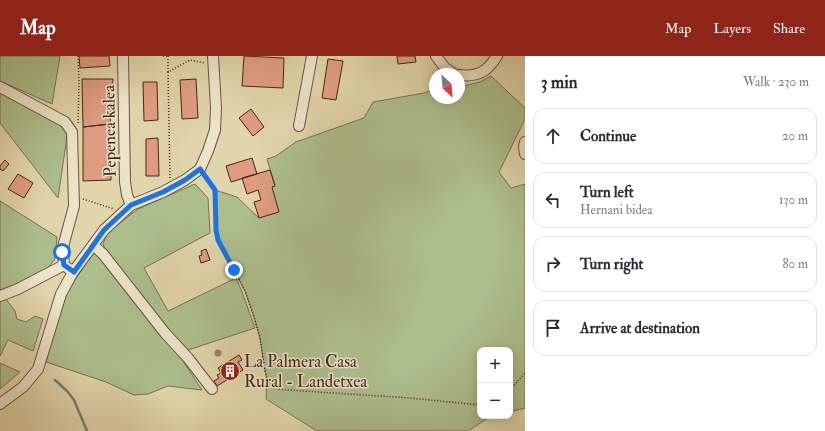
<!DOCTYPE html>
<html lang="en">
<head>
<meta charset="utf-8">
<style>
	:root { --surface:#fff; --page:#f7f7f7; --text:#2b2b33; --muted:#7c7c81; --line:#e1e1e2; --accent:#8f2418 }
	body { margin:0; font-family:"IM FELL Double Pica",serif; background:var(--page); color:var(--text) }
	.controls { position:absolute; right:12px; bottom:12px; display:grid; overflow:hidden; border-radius:8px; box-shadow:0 2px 10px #0003 }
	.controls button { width:36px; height:36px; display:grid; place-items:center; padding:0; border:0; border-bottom:1px solid var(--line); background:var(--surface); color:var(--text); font:20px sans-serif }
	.compass { position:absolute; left:429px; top:12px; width:36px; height:36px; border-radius:50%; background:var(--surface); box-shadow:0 2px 10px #0003; rotate:154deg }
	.stop { position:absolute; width:12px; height:12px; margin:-9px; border:3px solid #1a73e8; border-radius:50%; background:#fff }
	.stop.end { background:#1a73e8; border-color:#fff; box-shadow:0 1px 4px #0008 }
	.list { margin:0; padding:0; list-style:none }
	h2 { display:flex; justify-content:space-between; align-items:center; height:52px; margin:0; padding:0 16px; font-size:17px }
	h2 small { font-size:13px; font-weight:400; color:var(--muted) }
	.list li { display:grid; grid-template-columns:26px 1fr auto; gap:12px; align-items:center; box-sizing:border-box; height:56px; margin:0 8px 8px; padding:0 8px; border:1px solid var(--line); border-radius:12px }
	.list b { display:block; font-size:15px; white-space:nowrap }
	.list p { margin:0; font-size:13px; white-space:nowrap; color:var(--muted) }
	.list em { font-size:13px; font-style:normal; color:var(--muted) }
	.icon { flex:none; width:22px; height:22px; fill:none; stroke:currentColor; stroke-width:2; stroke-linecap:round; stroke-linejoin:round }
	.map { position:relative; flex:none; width:525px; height:375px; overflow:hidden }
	header { display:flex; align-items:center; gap:24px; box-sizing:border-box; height:56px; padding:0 20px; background:var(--accent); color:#fff }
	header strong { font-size:19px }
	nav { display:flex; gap:22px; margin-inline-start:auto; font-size:14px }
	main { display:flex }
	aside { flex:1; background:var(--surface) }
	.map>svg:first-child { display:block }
	.green { fill:#adbe8d; stroke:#787254 }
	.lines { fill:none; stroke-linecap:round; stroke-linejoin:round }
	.stream { stroke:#757d74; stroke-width:2.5 }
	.building { fill:#e09c81; stroke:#44261a }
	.minor-casing { stroke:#6b523e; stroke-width:12 }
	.path { stroke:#44261a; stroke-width:1.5; stroke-dasharray:1 2; stroke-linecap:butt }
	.minor { stroke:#ece4c8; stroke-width:10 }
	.tree { fill:#968568 }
	.route { stroke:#1a73e8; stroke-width:5 }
	.labels { text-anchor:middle; stroke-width:3; stroke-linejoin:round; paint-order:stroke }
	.street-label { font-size:17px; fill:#44261a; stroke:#ece4c8 }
	.poi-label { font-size:17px; fill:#44261a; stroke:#ece4c8; text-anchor:start }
</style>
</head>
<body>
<header>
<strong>Map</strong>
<nav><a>Map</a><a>Layers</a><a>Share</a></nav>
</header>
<main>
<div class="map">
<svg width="525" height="375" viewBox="0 0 525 375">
	<rect width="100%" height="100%" fill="#e1d5ab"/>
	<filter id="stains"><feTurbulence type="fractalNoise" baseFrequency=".005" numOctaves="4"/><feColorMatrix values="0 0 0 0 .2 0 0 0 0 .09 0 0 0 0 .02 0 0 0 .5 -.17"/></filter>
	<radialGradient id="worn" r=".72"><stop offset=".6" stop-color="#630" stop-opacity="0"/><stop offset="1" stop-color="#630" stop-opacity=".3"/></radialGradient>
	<path class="green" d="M0,0H60L52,48L0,25Z
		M491,20L525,52V63L499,116L511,132L525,128V352L510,356V294H480V360H491L468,375H317L266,343L267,323L265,315L260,282L254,261L245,235L218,184L216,175L215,134L237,141L259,162L272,131L275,129L267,103L276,100L296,86L364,62L373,46L424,37L435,33V42H459V31L480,26Z
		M0,31L56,61L68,74L58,142L0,67Z
		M195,128L208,142L210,177L144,212L168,255L236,222L242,236L255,272L185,295L106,195L103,188L108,176L138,153Z
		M0,145L57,181L55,203L46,214L2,238L15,255L17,263L26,266L35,260L43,263L33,295L8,284L0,300Z
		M94,196L101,201L183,305L202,334L168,330L148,338L134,339L106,326L46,306L65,239Z
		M0,307L20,316L0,333Z"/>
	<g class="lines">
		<path class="stream" d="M55,324L67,335L74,344L87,375"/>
	</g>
	<path class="building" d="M79,0H109L110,10L80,12Z
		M244,0L284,2L283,32L242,30Z
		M397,0H415L416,6L398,8Z
		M328,3L343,5L336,44L322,42Z
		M82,23H113L110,68L83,71Z
		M196,23L198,62L182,63L180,24Z
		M143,26H157L158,64L144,65Z
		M251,53L264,71L253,80L239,62Z
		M110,68L111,124L83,125V71Z
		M158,82L159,120H146V83Z
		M252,102L257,118L231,126L226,110Z
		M5,104L9,108L3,115L0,113V110Z
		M270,114L275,130L272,131L279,156L259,162L254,146L261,144L258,134L247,138L242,122Z
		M18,118L33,127L24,142L8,133Z
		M206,193L210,204L201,207L199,200L202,199L201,195Z
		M239,299L242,304L238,306L243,314L217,330L214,325L219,322L217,319L221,317L218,312Z"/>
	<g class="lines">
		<g class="minor-casing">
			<path id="minor" d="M123,0L125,126L127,139L131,149
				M436,0L445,12L454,18
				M459,19C478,21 487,16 497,0
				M0,31L65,66L72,76L74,150L64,187L63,196L64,209L73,216
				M299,70L312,0
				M525,86L524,91L525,98
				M93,189L103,198L165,277L188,302L212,333
				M0,240L18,233L64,209
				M0,348L23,331L38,313L61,238L73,216L104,174L131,149L163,136L185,124L200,113L208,95L215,74L216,52L213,0"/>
		</g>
		<path class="path" d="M78,0L79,27L78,68
			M163,0H169
			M168,16V0
			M205,121L215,134L216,175L218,184L245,235L254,261L260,282L265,315L267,323L278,333L288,334L410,342L480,349
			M170,122L168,16L190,4L205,7
			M83,143L114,153
			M510,334L525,317"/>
		<use href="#minor" class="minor"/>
	</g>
	<circle class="tree" cx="218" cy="297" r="3.5"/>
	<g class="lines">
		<path class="route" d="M62,196L64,209L74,216L104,174L131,149L163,136L185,124L200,113L215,134L216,174L218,184L234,214"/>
	</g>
	<defs>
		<g id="building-disc" transform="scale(1)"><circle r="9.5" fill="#8f2418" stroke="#ece4c8"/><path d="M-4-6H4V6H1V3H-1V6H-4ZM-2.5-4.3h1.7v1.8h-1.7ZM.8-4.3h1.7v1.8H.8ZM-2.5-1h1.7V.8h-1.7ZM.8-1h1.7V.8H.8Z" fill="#fff"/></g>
	</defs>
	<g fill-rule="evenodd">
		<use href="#building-disc" x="230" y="315"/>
	</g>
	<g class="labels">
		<g class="street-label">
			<text transform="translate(109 75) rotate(-91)" y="6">Pepenea kalea</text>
		</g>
		<g class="poi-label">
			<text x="244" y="311">La Palmera Casa<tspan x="244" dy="20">Rural - Landetxea</tspan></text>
		</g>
	</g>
	<rect width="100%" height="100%" filter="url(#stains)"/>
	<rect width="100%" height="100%" fill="url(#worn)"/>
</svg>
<div class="controls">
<button>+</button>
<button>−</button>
</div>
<svg class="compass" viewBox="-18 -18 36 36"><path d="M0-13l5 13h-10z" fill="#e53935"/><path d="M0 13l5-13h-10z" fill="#7c7c81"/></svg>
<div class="stop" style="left:62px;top:196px"></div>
<div class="stop end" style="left:234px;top:214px"></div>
</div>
<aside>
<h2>3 min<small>Walk · 230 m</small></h2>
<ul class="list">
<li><svg class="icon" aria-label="ahead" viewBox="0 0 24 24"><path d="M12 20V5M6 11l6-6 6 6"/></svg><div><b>Continue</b></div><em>20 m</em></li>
<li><svg class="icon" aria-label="left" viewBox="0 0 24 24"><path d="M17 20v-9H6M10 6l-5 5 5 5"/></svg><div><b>Turn left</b><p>Hernani bidea</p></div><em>130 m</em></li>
<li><svg class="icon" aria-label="right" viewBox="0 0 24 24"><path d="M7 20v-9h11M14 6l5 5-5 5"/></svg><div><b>Turn right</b></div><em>80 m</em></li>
<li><svg class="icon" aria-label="arrive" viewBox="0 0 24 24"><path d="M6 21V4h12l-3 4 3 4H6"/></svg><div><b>Arrive at destination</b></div></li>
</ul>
</aside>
</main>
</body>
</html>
